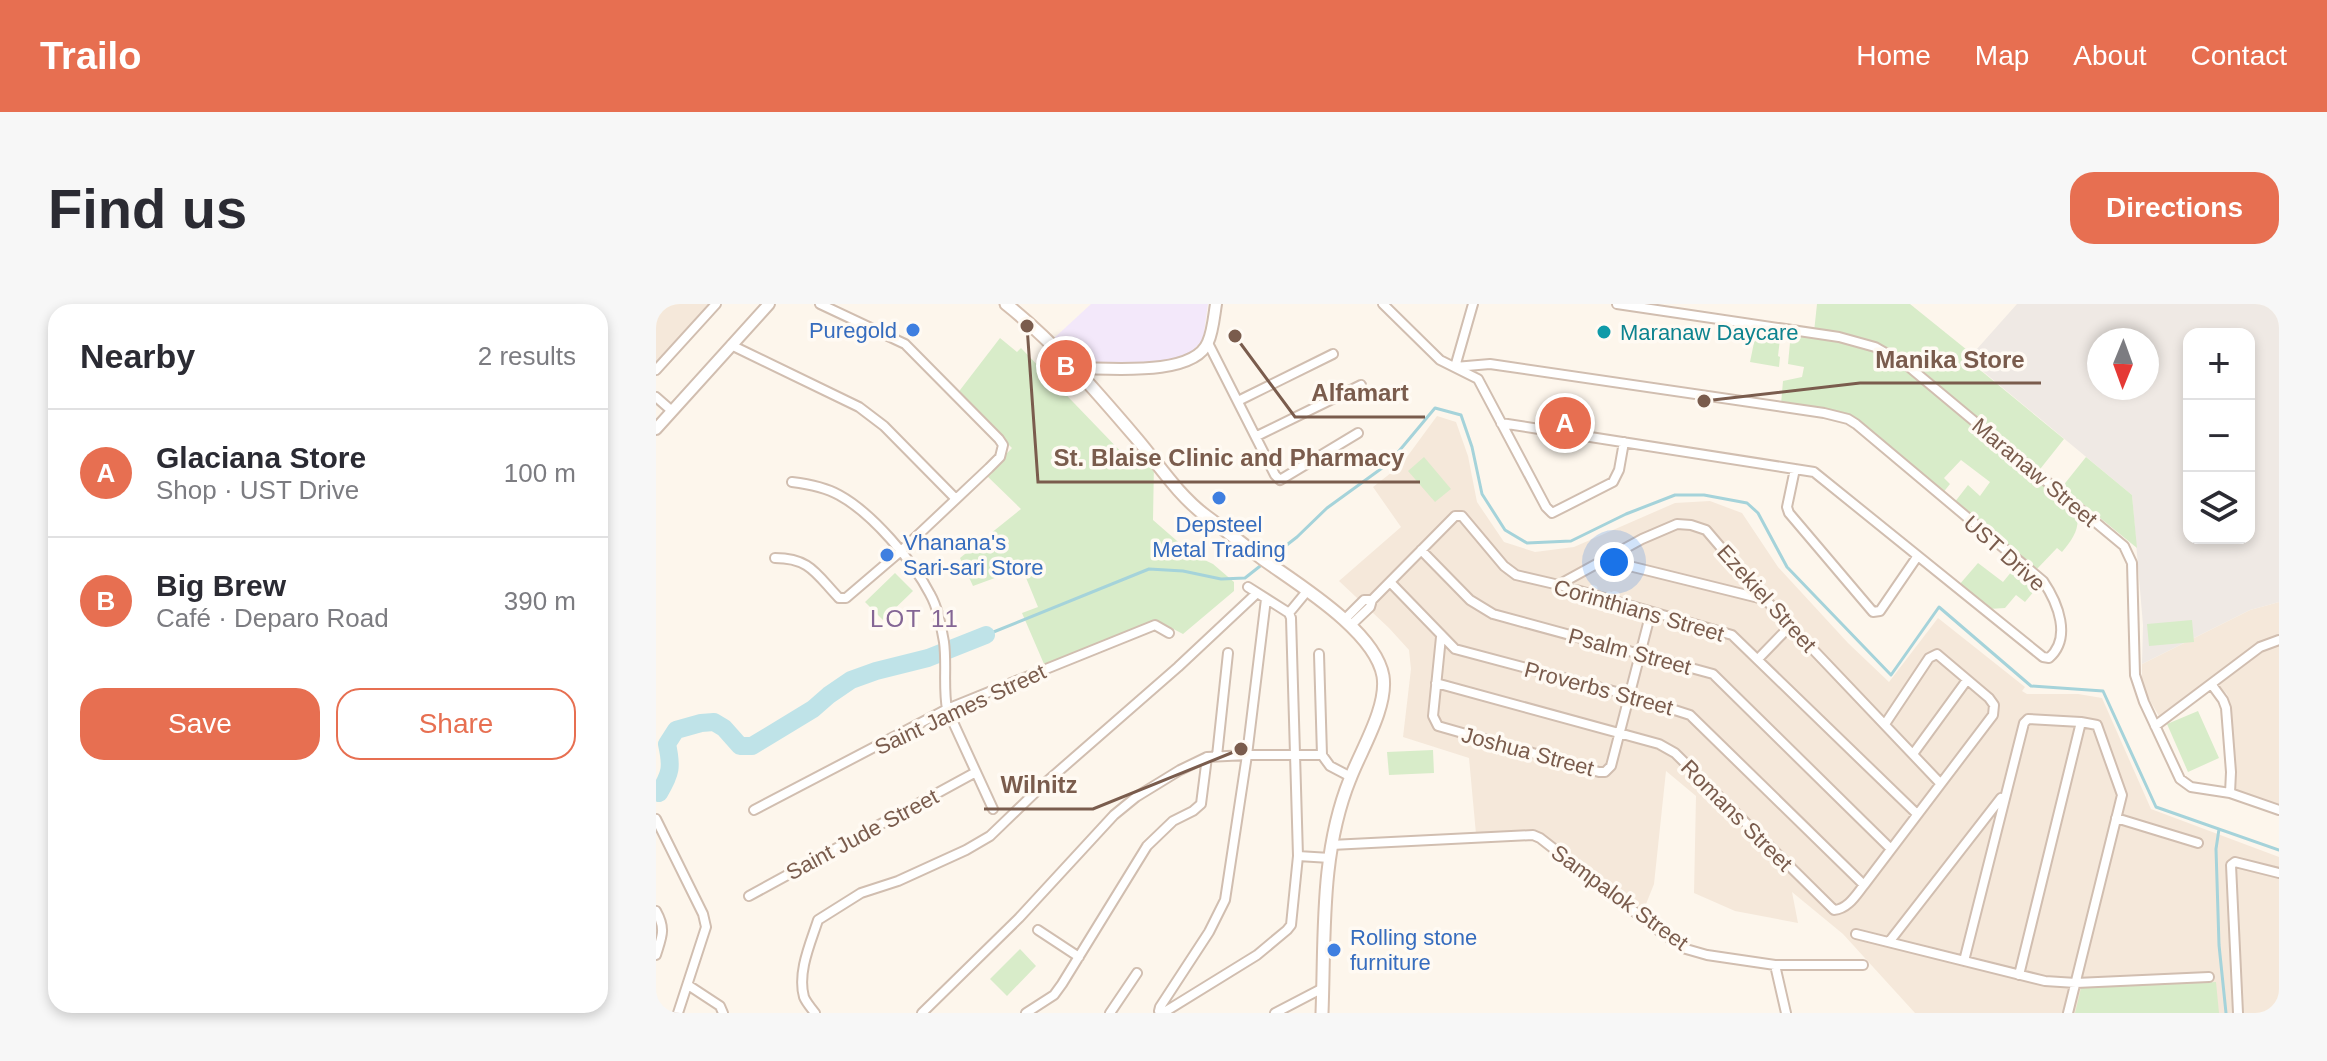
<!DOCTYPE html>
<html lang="en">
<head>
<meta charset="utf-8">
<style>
	:root { --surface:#fff; --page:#f7f7f7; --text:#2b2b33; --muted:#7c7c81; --line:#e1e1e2; --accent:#e76f51 }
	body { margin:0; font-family:Helvetica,sans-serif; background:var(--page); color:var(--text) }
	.controls { position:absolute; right:24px; top:24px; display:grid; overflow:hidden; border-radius:16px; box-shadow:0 4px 12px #0003 }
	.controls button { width:72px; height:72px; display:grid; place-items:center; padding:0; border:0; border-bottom:2px solid var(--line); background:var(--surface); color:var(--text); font:40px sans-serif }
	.compass { position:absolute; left:1431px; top:24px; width:72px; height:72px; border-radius:50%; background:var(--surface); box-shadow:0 4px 12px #0003; rotate:181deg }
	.you { position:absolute; left:958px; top:258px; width:28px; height:28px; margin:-20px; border:6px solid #fff; border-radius:50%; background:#1a73e8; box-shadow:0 0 0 12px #1a73e833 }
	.badge { display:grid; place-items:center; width:52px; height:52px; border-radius:50%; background:var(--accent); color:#fff; font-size:26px; font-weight:700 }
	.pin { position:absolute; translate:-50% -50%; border:4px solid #fff; box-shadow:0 2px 8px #0006 }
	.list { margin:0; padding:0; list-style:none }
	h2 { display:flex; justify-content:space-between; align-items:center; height:104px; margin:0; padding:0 32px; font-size:34px }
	h2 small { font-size:26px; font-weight:400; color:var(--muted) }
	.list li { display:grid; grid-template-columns:52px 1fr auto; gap:24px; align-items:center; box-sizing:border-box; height:128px; padding:0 32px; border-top:2px solid var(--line) }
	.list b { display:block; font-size:30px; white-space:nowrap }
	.list p { margin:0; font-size:26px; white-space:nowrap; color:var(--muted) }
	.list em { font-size:26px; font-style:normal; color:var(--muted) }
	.actions { display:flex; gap:16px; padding:24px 32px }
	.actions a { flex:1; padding:18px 0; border:2px solid var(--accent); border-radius:24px; text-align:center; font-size:28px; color:var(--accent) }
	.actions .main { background:var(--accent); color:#fff }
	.icon { flex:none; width:44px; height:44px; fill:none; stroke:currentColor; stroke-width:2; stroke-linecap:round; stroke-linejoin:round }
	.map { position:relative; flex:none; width:1623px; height:709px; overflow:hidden; border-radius:24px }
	header { display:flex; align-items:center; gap:48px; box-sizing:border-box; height:112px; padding:0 40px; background:var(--accent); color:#fff }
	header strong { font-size:38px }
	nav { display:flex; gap:44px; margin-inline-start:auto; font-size:28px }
	.intro { display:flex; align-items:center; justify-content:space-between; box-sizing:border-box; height:192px; padding:0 48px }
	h1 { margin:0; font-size:56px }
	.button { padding:20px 36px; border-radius:24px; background:var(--accent); color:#fff; font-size:28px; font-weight:700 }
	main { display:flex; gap:48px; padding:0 48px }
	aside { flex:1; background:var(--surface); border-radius:24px; box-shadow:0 4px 12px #0003 }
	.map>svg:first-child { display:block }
	.residential { fill:#f5e8da }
	.industrial { fill:#efe9e4; fill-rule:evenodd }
	.education { fill:#f3e8fa }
	.green { fill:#d8ecc9 }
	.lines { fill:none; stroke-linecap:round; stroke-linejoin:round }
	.stream { stroke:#a5d3da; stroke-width:3 }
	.river { stroke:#bfe3e8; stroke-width:18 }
	.minor-casing { stroke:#d1beb0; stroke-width:12 }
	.tertiary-casing { stroke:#d1beb0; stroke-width:14 }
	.secondary-casing { stroke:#d6c0b0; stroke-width:15 }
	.minor { stroke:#fff; stroke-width:8 }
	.tertiary { stroke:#fff; stroke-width:10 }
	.secondary { stroke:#fff; stroke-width:11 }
	.shop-dot { fill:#3f7fe0; stroke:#fffaf3; stroke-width:3 }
	.culture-dot { fill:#0f9aa8; stroke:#fffaf3; stroke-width:3 }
	.labels { text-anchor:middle; stroke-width:7; stroke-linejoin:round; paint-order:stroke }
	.shop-label { font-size:22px; fill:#366cbe; stroke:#fffaf3; text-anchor:start }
	.culture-label { font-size:22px; fill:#0d838f; stroke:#fffaf3; text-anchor:start }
	.street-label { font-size:22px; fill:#7a5c4d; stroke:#fffaf3 }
	.neighbourhood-label { font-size:24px; letter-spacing:2px; fill:#846695; stroke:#fffaf3 }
	.leader { fill:none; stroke:#7a5c4d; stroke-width:3 }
	.callout-dot { fill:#7a5c4d; stroke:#fffaf3; stroke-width:3 }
	.callout-label { font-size:24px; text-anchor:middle; font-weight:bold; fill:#7a5c4d; stroke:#fffaf3; stroke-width:7; stroke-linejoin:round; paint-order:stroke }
</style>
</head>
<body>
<header>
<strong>Trailo</strong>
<nav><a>Home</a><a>Map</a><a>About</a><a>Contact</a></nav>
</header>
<div class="intro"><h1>Find us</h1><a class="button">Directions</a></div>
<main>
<aside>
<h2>Nearby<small>2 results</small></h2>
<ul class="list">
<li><span class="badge">A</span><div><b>Glaciana Store</b><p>Shop · UST Drive</p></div><em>100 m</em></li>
<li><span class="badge">B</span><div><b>Big Brew</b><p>Café · Deparo Road</p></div><em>390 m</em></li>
</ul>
<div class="actions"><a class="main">Save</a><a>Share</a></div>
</aside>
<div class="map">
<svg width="1623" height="709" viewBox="0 0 1623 709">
	<rect width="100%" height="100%" fill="#fdf6ec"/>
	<path class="residential" d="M0,0H57L0,62Z
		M781,112L800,118L812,152L821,198L848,238L879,248L918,243L1019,199L1054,197L1086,209L1122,263L1192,339L1233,378L1282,314L1369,383L1366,387L1371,390H1422L1446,394L1495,505L1623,553V709H1259L1187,630L1136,588L1142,619L1079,607L1038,589L1040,492L1010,467L998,580L986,610L881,528L820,530L813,454L747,433L755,365L753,346L733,324L683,277L745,223L717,183L745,161Z
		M1623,298V504L1575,490L1577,470L1574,400L1571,390L1561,381L1508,421L1492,393L1486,375V360L1594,306Z"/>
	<path class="industrial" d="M1361,0H1623V298L1594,306L1486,360L1487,321L1476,191L1312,55ZM1533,30H1593V234H1533ZM1443,36H1491V84H1443Z"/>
	<path class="education" d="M435,0H552L547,36L534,49L519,57L422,62L396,36Z"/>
	<path class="green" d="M1161,0H1254L1316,50L1312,56L1408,135L1381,169L1252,62L1219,43L1158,28Z
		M1101,24L1125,26L1122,52L1124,53L1123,63L1094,58Z
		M1135,28L1185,36L1218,45L1252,65L1421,208C1424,225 1417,235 1406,248L1401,244L1380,266L1298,199L1312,181L1324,192L1334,178L1305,156L1288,174L1294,180L1286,190L1209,123L1125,100L1127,77L1146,73L1148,63L1132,60Z
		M344,34L361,48L365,44L470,153L483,141L498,160L497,216L536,250L557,260L578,278V287L527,330L500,316L388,360L366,309L382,303L366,264L317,282L304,254L365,205L330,171L356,144L301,90Z
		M768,153L795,185L779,198L752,167Z
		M1430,153L1476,191L1481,244L1406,183Z
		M1322,259L1347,278L1361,261L1384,280L1369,298L1360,291L1349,304L1333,305L1303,281Z
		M239,269L257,287L227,316L209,298Z
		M1536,316L1538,338L1493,342L1491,320Z
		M1542,407L1563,454L1532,468L1511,420Z
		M777,446L778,469L733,471L731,448Z
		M364,645L380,662L351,692L334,675Z
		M1560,678L1563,709H1419L1425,684Z"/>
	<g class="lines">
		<path class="stream" d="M614,254L641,233L671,204L733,159L779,104L805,111L816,143L826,190L849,226L871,239L915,237L970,210L1019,191H1048L1091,199L1102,209L1131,263L1235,371L1283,303L1375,382L1447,387L1500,503L1623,546
			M330,331L493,265L527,267L565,275L589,274L608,259
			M1563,525L1560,545L1563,641L1570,709"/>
		<path class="river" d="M3,489C15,469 16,463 11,440L20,426L45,419L58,418L68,424L84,442H96L157,405L173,391L195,376L220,367L272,354L330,331"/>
		<g class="minor-casing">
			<path id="minor" d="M727,0L784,56L822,75L890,203L896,209L957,178L963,166L968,138
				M961,0L1183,33L1219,43L1252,62L1468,242L1476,259L1479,371L1488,398L1524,475L1535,483L1574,489L1623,506
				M552,39L619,171L624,176L702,129
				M75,41L203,103L228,122L300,195
				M799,63L834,60L1168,109L1192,115L1200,120L1387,277C1402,299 1416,334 1393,354L1387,353L1158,168L845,119
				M799,63L817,0
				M0,66L60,0
				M0,93L16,107
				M582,97L677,50
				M601,132L705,81
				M1139,165L1131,203L1133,209L1217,308L1224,307L1261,253
				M136,178C152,180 169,183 183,191C216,209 257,257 274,290C282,304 285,322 288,338C291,360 287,383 291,405L337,505
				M765,246L814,296L837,310L1057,370L1235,545
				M119,254C154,254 160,270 183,294H190L245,247L333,164L344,153L347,141L343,135L249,40L164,0
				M949,256L1107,295
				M734,278L799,345L972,391L1034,411L1208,581
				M904,280L986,235L1021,220L1035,221L1050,226L1109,295L1284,479
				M633,309L652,286
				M688,316L708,296H716
				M694,322L714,303L716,296L799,212H806L848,262L860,271L903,281L1076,331L1261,510
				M785,333L777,412L782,422L943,468H949L955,462L995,308
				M663,350L666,451L674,462L695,473
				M1102,355L1134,322
				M780,379L1003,440L1019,449L1178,606C1192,605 1200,591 1208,581L1337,411L1338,401L1333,394L1281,350L1273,354L1229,420
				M1556,381L1567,396L1570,404L1575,468L1574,489
				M1499,422L1604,343L1623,336
				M1257,450L1311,376
				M561,452L572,349
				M98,506L291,405L499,321L513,329
				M1460,514L1542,539
				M0,515L47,610L50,623L22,709
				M675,541L877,531L884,534L1002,626L1030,645L1051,651L1119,661H1207
				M642,552L674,554
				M93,592L320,468
				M0,607C10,625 6,632 0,651
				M382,626L423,653
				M1200,630L1389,677L1420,679L1553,673
				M1233,638L1345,494
				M1308,657L1368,419L1372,415L1425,418L1441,421L1466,491L1412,709
				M1119,661L1130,709
				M1363,671L1425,418
				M32,681L64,702L67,709
				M159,709C155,704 150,698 148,693C141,668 155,638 162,616L205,589L242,577L310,546L334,532L388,480L522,363L601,289
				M266,709L363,614L458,511L480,493L524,466L551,453L591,451H666
				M370,709L398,691L406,680L491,542L517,517L537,507L545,500L551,453
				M454,709L481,669
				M505,709L503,707L504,703L553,628L569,596L591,451L610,295
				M507,709L601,651L631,626L635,621L642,552L635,314L633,309L592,283
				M619,709L667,684
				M1582,709L1575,561L1579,558L1623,569"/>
		</g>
		<g class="tertiary-casing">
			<path id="tertiary" d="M421,64C453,64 538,73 552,38C557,27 558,12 560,0
				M0,125L113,0"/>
		</g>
		<g class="secondary-casing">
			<path id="secondary" d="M350,0C399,39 440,87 481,135C503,161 522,191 550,212C569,226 588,241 608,256C643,281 719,327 727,372C732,403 705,446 694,475C664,549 669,631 666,709"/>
		</g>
		<use href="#minor" class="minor"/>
		<use href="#tertiary" class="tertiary"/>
		<use href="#secondary" class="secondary"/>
	</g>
	<g class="shop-dot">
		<circle cx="257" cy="26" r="8"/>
		<circle cx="563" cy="194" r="8"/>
		<circle cx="231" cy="251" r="8"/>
		<circle cx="678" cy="646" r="8"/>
	</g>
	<circle class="culture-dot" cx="948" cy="28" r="8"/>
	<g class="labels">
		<g class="shop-label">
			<text x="241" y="34" text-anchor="end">Puregold</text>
			<text x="563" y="228" text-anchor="middle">Depsteel<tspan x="563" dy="25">Metal Trading</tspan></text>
			<text x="247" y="246">Vhanana's<tspan x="247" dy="25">Sari-sari Store</tspan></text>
			<text x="694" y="641">Rolling stone<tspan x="694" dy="25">furniture</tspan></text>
		</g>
		<g class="culture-label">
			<text x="964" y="36">Maranaw Daycare</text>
		</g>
		<g class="street-label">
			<text transform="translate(1379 168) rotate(40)" y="8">Maranaw Street</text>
			<text transform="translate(1349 249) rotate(42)" y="8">UST Drive</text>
			<text transform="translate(1111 294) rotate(48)" y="8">Ezekiel Street</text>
			<text transform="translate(983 306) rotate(16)" y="8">Corinthians Street</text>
			<text transform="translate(974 347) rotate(15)" y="8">Psalm Street</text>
			<text transform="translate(943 384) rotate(15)" y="8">Proverbs Street</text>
			<text transform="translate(304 405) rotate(-25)" y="8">Saint James Street</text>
			<text transform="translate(872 447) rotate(15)" y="8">Joshua Street</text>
			<text transform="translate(1081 511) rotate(45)" y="8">Romans Street</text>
			<text transform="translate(206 530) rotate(-28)" y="8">Saint Jude Street</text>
			<text transform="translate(964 593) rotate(36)" y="8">Sampalok Street</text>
		</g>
		<g class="neighbourhood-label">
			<text x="259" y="323">LOT 11</text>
		</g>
	</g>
	<path class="leader" d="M1048 97L1204 79H1385M579 32L639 113H769M371 22L382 178H764M585 445L437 505H328"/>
	<g class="callout-dot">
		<circle cx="1048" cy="97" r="8"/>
		<circle cx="579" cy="32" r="8"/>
		<circle cx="371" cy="22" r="8"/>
		<circle cx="585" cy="445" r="8"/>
	</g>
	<g class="callout-label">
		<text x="1294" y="64">Manika Store</text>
		<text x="704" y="97">Alfamart</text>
		<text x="573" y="162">St. Blaise Clinic and Pharmacy</text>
		<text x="383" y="489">Wilnitz</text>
	</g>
</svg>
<div class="controls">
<button>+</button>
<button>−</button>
<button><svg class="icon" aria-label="layers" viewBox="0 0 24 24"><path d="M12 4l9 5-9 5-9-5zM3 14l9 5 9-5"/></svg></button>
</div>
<svg class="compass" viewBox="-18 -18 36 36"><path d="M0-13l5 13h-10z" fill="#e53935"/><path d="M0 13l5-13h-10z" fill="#7c7c81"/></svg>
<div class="you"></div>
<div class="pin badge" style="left:909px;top:119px">A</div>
<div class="pin badge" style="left:410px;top:62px">B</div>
</div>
</main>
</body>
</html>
